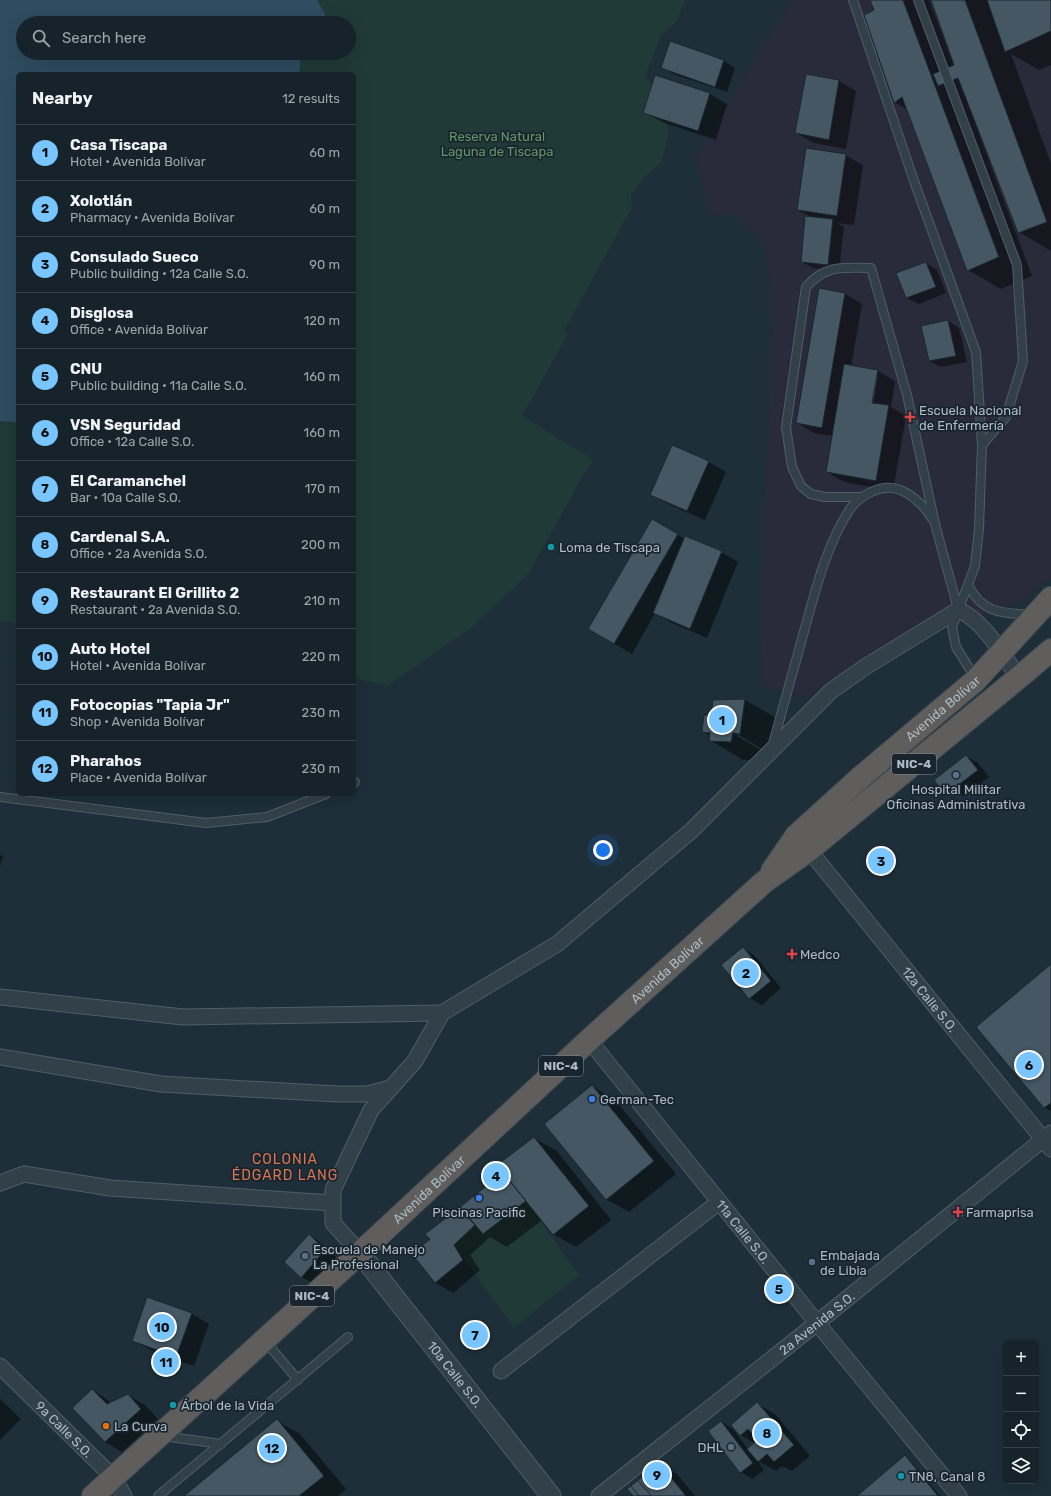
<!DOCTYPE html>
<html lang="en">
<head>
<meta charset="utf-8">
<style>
	:root { --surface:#16232b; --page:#1f2b33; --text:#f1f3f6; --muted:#9ea4a9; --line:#354047; --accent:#78c5ff }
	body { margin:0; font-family:Rubik,sans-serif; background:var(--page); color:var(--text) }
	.controls { position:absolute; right:12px; bottom:12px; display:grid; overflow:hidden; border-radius:6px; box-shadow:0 4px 16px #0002 }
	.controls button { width:36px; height:36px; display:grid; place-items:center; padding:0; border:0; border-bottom:1px solid var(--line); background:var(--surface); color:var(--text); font:20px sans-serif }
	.you { position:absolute; left:603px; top:850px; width:14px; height:14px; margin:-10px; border:3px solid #fff; border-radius:50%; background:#1a73e8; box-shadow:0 0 0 6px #1a73e833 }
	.badge { display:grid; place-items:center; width:26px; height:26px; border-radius:50%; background:var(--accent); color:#111; font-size:13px; font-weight:700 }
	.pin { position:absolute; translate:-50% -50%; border:2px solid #fff; box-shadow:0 1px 4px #0006 }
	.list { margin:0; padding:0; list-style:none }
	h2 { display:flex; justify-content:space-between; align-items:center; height:52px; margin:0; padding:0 16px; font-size:17px }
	h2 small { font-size:13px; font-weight:400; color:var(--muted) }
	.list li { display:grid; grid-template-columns:26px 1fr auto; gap:12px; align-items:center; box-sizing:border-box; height:56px; padding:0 16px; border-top:1px solid var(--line) }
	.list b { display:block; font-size:15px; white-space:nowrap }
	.list p { margin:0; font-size:13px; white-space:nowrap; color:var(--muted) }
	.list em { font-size:13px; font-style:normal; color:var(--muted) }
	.icon { flex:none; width:22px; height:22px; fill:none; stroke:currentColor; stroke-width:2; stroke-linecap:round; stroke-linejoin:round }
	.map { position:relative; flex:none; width:1051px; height:1496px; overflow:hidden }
	.search { position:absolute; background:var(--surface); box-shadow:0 4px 16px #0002; left:16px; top:16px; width:340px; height:44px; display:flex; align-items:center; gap:10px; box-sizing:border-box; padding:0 14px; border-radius:22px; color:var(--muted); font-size:15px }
	.panel { position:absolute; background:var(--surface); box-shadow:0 4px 16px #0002; left:16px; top:72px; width:340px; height:724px; border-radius:6px }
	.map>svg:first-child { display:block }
	.medical { fill:#2a2b3a }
	.green { fill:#203a38; fill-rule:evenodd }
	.water { fill:#2f4c60 }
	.shadow { fill:#0007; fill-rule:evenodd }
	.building { fill:#445763; stroke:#1a2730 }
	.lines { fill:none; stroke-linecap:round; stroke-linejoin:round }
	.service-casing { stroke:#505e67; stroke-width:10 }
	.minor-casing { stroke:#505e67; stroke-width:17 }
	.tertiary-casing { stroke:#505e67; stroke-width:21 }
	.trunk-casing { stroke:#3d4b54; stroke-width:24 }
	.service { stroke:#324049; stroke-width:8 }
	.minor { stroke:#324049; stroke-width:15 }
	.tertiary { stroke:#324049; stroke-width:19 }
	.trunk { stroke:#605e5c; stroke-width:22 }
	.health-dot { fill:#e0444e; stroke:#18252e; stroke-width:1.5 }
	.culture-dot { fill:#0f9aa8; stroke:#18252e; stroke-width:1.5 }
	.service-dot { fill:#5c6f8a; stroke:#18252e; stroke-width:1.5 }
	.shop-dot { fill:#3f7fe0; stroke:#18252e; stroke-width:1.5 }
	.food-dot { fill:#e8710a; stroke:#18252e; stroke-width:1.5 }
	.labels { text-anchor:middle; stroke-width:3.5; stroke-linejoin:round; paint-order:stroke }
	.shield { fill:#18252e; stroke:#808e98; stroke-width:1 }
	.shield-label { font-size:12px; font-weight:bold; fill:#acbbc6 }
	.park-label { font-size:13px; fill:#629865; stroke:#18252e }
	.poi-label { font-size:13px; fill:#acbbc6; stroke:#18252e; text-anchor:start }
	.street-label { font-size:13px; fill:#acbbc6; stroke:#18252e }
	.neighbourhood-label { font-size:14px; letter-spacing:1px; fill:#dc7552; stroke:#18252e }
</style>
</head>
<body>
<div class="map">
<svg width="1051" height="1496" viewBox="0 0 1051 1496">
	<rect width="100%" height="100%" fill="#1e2f39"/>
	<path class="medical" d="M792,0H1051V577L1021,601L934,633L879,648L806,698L761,685L765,509L773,325L766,244L737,216L711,214L696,158Z"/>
	<path class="green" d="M0,0H685L677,21L661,35L645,77L652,84L669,130L662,162L645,177L631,195L632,207L564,331L568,334L522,416L594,460L582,477L529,573L471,628L387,686L354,678V74H18V624L0,621ZM23,23H349V53H23Z
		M526,1201L579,1275L514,1328L454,1245L475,1225L483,1234Z"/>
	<path class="water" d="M0,0H317L330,23H23V53H309L301,56L299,74H18V422L0,421Z"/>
	<path class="shadow" d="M871,0H929L954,66L956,65L932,0H1051V65L1039,70L1011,54L1051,164V251L1019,232L982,137H980L1032,276L1001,289L968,270L908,110L894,102Z
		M670,42L724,61L735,68L727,92L673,74L662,67Z
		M656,76L710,94L727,104L716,140L662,122L644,112Z
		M839,81L856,91L846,149L814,143L796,133Z
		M845,155L863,165L854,225L837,223L844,227L839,271L813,268L802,262L813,218L798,210Z
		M926,263L937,270L946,293L919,304L907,298L898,274Z
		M845,294L862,304L851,367L878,371L895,381L891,407L906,416L893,491L844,482L827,472L833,436L814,433L797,423ZM876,376H878L873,408L871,407Z
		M948,321L959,328L967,362L941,367L929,361Z
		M672,446L709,462L726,472L705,520L668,504L651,494Z
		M652,520L685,539L721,552L738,562L707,638L672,623L655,613L632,654L589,629Z
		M745,700L778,719L767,752L737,734V736L766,753L764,760H743L710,740V736L703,732L712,716Z
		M966,756L978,763L989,777L964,796L957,792L953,795L942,788Z
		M0,855L3,856L0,866Z
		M743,949L754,955L781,988L762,1005L750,998L723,965Z
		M1051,965V1111L1045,1108L977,1027Z
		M592,1086L615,1100L676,1174L629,1212L606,1199Z
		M534,1138L557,1151L611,1220L576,1247L553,1234L542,1220L507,1247L490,1237L470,1255L480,1270L453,1293L436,1283L413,1254L431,1240L459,1209L465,1213Z
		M309,1235L320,1242L336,1257L313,1283L301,1277Z
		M192,1314L209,1324L194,1366L181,1362L177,1374L162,1369L157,1366L161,1355L133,1341Z
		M93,1390L112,1403L127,1395L145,1405L158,1419L122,1452L105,1442Z
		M0,1399L21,1419L0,1440Z
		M757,1404L775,1414L810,1456L792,1471L782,1466L776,1471L758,1461L764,1470L752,1479L741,1472L722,1422L733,1429L748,1449L755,1443L740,1435Z
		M277,1421L300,1434L346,1489L338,1496H185Z
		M905,1456L910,1460L940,1496H859Z
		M659,1464L677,1474L695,1496H634Z"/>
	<path class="building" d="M870,0H903L999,257L967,271L902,97L894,103L864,15L874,10Z
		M931,0H965L1047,222L1018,233L958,78L938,86L933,74L954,65Z
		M987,0H1051V31L1005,52Z
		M670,41L724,60L715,87L661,68Z
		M806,74L839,80L829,140L795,133Z
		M655,75L710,93L698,131L643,113Z
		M806,148L846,154L837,216L797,210Z
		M805,216L833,219L828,265L801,262Z
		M926,262L936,287L906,298L896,273Z
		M819,288L845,293L822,428L796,423Z
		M948,320L956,356L929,361L921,326Z
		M844,364L878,370L872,403L889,405L876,481L826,472Z
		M672,445L709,461L687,511L650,495Z
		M652,519L678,534L614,644L588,629Z
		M685,536L722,551L690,629L653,613Z
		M745,699L740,734L733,733L731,742L709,741L710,733L702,732L704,715H711L713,700Z
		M966,755L978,770L952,790L948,784L941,789L934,780Z
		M743,947L771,981L749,999L721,965Z
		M1051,964V1103L1044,1108L976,1027Z
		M592,1085L654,1161L606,1200L544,1124Z
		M534,1137L589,1206L553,1235L497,1165Z
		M497,1165L526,1201L483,1234L460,1207L489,1184L483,1176Z
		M459,1208L475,1225L454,1245L463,1260L435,1283L412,1254L430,1239L425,1234Z
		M309,1234L325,1250L301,1278L284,1262Z
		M147,1297L192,1313L176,1357L132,1341Z
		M161,1352L176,1357L172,1371L156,1366Z
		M92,1389L107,1404L128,1394L141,1409L105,1442L72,1408Z
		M757,1402L794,1445L774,1462L767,1454L758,1462L747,1449L757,1440L748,1429L740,1436L731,1425Z
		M277,1419L324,1476L299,1496H184Z
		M721,1421L753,1463L740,1473L708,1431Z
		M905,1455L938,1496H857Z
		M659,1463L686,1496H639L631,1486Z
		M637,1480L651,1495L650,1496H633L627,1489Z"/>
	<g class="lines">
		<g class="service-casing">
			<path id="service" d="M853,0L914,181L976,352L982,445
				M918,0L1017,265L1023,361L1006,417L982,445L979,529L975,566L952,627L956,647L976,679
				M861,497H825L811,494L801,486L792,467L786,427L806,287C826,264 842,268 871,268L907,395L935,524L958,609
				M968,585C983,614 1002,613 1032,615
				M772,747C783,707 794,667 805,628C816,588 827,544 850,509C856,501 862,496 871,492C897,479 919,498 933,520
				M354,783L355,782
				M0,797L206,823L267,817L326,794
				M265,1341L298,1380
				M163,1436L221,1444
				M158,1496L348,1337"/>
		</g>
		<g class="minor-casing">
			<g id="minor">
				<path id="s1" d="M809,850L1051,1149"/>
				<path d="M0,997L183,1017L442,1013"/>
				<path id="s2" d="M589,1040L817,1323L959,1496"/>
				<path d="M0,1057L161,1084L337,1094H368L390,1088"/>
				<path d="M0,1183L24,1174L110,1188L333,1203"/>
				<path d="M360,1253L333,1223V1190L371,1110L415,1061L442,1013L557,944L691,831L831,691L865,667L958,610C983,619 1004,657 1019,678"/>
				<path id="s3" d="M0,1366L113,1477L124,1496"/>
				<path d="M501,1371L719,1202"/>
				<path id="s4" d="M599,1496L817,1323L1051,1133"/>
			</g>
		</g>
		<g class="tertiary-casing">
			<g id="tertiary">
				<path id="s5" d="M360,1253L551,1496"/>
			</g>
		</g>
		<g class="trunk-casing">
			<g id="trunk">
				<path id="s6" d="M772,871L796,836L861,777L976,680L1051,598"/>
				<path id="s7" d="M93,1496L360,1253L589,1040L764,882L809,850L1023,674L1051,650"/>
			</g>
		</g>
		<use href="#service" class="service"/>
		<use href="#minor" class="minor"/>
		<use href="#tertiary" class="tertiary"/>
		<use href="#trunk" class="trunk"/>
	</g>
	<g class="health-dot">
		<path d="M908 411h4v4h4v4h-4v4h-4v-4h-4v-4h4z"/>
		<path d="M790 948h4v4h4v4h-4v4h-4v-4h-4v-4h4z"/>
		<path d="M956 1206h4v4h4v4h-4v4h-4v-4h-4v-4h4z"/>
	</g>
	<g class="culture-dot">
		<circle cx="551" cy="547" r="4"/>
		<circle cx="173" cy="1405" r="4"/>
		<circle cx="901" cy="1476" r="4"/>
	</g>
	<g class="service-dot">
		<circle cx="956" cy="775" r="4"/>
		<circle cx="305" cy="1256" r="4"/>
		<circle cx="812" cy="1262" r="4"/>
		<circle cx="731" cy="1447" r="4"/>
	</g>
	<g class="shop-dot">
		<circle cx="592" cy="1099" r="4"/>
		<circle cx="479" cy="1198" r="4"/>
	</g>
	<circle class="food-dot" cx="106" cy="1426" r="4"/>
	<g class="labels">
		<g class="shield">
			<rect x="892" y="754" width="44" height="20" rx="3"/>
			<rect x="539" y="1056" width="44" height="20" rx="3"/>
			<rect x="290" y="1286" width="44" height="20" rx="3"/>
		</g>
		<g class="shield-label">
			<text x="914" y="768">NIC-4</text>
			<text x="561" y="1070">NIC-4</text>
			<text x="312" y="1300">NIC-4</text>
		</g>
		<g class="park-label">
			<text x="497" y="141">Reserva Natural<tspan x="497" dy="15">Laguna de Tiscapa</tspan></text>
		</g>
		<g class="poi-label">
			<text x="919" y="415">Escuela Nacional<tspan x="919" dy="15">de Enfermería</tspan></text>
			<text x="559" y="552">Loma de Tiscapa</text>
			<text x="956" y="794" text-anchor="middle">Hospital Militar<tspan x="956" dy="15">Oficinas Administrativa</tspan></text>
			<text x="800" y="959">Medco</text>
			<text x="600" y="1104">German-Tec</text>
			<text x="479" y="1217" text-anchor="middle">Piscinas Pacific</text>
			<text x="966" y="1217">Farmaprisa</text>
			<text x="313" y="1254">Escuela de Manejo<tspan x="313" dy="15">La Profesional</tspan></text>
			<text x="820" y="1260">Embajada<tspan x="820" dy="15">de Libia</tspan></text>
			<text x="181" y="1410">Árbol de la Vida</text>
			<text x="114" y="1431">La Curva</text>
			<text x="723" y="1452" text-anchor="end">DHL</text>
			<text x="909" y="1481">TN8, Canal 8</text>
		</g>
		<g class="street-label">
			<text dy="5" stroke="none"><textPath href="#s6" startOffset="237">Avenida Bolívar</textPath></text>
			<text dy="5" stroke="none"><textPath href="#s7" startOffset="779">Avenida Bolívar</textPath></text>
			<text dy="5" stroke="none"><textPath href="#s1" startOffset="192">12a Calle S.O.</textPath></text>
			<text dy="5" stroke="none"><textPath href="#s7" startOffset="455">Avenida Bolívar</textPath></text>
			<text dy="5" stroke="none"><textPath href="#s2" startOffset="246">11a Calle S.O.</textPath></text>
			<text dy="5" stroke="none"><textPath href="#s4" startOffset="278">2a Avenida S.O.</textPath></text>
			<text dy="5" stroke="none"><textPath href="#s5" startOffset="154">10a Calle S.O.</textPath></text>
			<text dy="5" stroke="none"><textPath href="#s3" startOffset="90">9a Calle S.O.</textPath></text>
		</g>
		<g class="neighbourhood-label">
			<text x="285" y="1164">COLONIA<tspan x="285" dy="16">ÉDGARD LANG</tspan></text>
		</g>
	</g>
</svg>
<div class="controls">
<button>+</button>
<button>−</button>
<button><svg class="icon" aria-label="locate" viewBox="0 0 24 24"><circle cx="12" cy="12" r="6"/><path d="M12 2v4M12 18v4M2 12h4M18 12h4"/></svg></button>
<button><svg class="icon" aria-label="layers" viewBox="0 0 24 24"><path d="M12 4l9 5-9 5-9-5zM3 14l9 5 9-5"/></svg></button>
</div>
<div class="you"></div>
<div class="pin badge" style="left:722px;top:720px">1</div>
<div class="pin badge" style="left:746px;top:973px">2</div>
<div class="pin badge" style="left:881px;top:861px">3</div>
<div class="pin badge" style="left:496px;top:1176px">4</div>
<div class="pin badge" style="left:779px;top:1289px">5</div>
<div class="pin badge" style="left:1029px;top:1065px">6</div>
<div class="pin badge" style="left:475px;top:1335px">7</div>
<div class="pin badge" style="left:767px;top:1433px">8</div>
<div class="pin badge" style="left:657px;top:1475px">9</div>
<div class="pin badge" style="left:162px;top:1327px">10</div>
<div class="pin badge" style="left:166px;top:1362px">11</div>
<div class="pin badge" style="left:272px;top:1448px">12</div>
<div class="search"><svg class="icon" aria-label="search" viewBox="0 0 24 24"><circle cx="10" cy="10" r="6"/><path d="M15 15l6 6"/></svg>Search here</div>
<section class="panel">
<h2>Nearby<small>12 results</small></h2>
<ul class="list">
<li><span class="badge">1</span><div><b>Casa Tiscapa</b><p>Hotel · Avenida Bolívar</p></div><em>60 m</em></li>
<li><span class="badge">2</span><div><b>Xolotlán</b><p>Pharmacy · Avenida Bolívar</p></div><em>60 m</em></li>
<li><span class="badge">3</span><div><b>Consulado Sueco</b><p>Public building · 12a Calle S.O.</p></div><em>90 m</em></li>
<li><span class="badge">4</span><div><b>Disglosa</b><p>Office · Avenida Bolívar</p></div><em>120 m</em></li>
<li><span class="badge">5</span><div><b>CNU</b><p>Public building · 11a Calle S.O.</p></div><em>160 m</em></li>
<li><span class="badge">6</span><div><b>VSN Seguridad</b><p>Office · 12a Calle S.O.</p></div><em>160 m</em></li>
<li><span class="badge">7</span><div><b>El Caramanchel</b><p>Bar · 10a Calle S.O.</p></div><em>170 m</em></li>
<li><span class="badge">8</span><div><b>Cardenal S.A.</b><p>Office · 2a Avenida S.O.</p></div><em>200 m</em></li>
<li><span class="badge">9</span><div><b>Restaurant El Grillito 2</b><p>Restaurant · 2a Avenida S.O.</p></div><em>210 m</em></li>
<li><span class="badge">10</span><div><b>Auto Hotel</b><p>Hotel · Avenida Bolívar</p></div><em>220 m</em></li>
<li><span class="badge">11</span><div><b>Fotocopias &quot;Tapia Jr&quot;</b><p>Shop · Avenida Bolívar</p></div><em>230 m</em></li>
<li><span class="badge">12</span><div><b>Pharahos</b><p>Place · Avenida Bolívar</p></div><em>230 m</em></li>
</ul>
</section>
</div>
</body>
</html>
